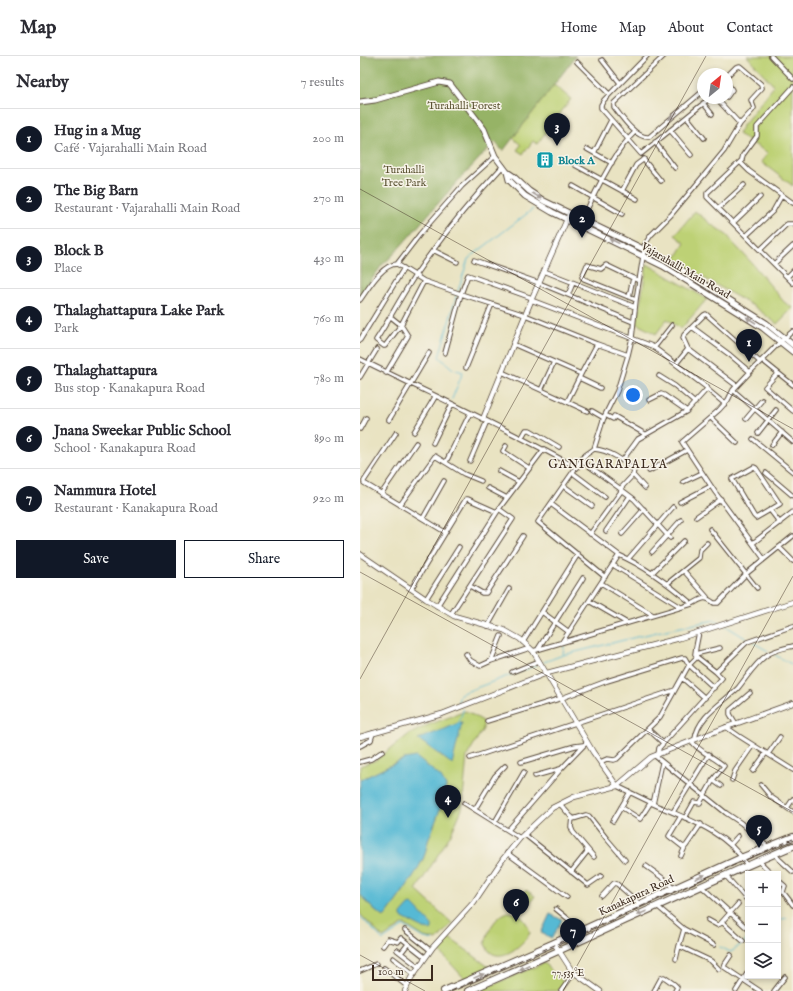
<!DOCTYPE html>
<html lang="en">
<head>
<meta charset="utf-8">
<style>
	:root { --surface:#fff; --page:#f2f2f3; --text:#2b2b33; --muted:#7c7c81; --line:#e1e1e2; --accent:#111827 }
	body { margin:0; font-family:"IM FELL English",serif; background:var(--page); color:var(--text) }
	.controls { position:absolute; right:12px; bottom:12px; display:grid; overflow:hidden; border-radius:0px; box-shadow:0 2px 6px #0003 }
	.controls button { width:36px; height:36px; display:grid; place-items:center; padding:0; border:0; border-bottom:1px solid var(--line); background:var(--surface); color:var(--text); font:20px sans-serif }
	.compass { position:absolute; left:337px; top:12px; width:36px; height:36px; border-radius:50%; background:var(--surface); box-shadow:0 2px 6px #0003; rotate:29deg }
	.scale { position:absolute; left:12px; bottom:10px; width:61px; box-sizing:border-box; padding-left:4px; border:2px solid #3b2a1e; border-top:0; font-size:11px; line-height:14px; white-space:nowrap; color:#3b2a1e; -webkit-text-stroke:3px #f7f3e8; paint-order:stroke }
	.you { position:absolute; left:273px; top:339px; width:14px; height:14px; margin:-10px; border:3px solid #fff; border-radius:50%; background:#1a73e8; box-shadow:0 0 0 6px #1a73e833 }
	.badge { display:grid; place-items:center; width:26px; height:26px; border-radius:50%; background:var(--accent); color:#fff; font-size:13px; font-weight:700 }
	.pin { position:absolute; translate:-50% -33px; filter:drop-shadow(0 1px 2px #0008) }
	.pin::after { content:''; position:absolute; top:21px; width:14px; height:12px; background:inherit; clip-path:polygon(0 0,100% 0,50% 100%) }
	.list { margin:0; padding:0; list-style:none }
	h2 { display:flex; justify-content:space-between; align-items:center; height:52px; margin:0; padding:0 16px; font-size:17px }
	h2 small { font-size:13px; font-weight:400; color:var(--muted) }
	.list li { display:grid; grid-template-columns:26px 1fr auto; gap:12px; align-items:center; box-sizing:border-box; height:60px; padding:0 16px; border-top:1px solid var(--line) }
	.list b { display:block; font-size:15px; white-space:nowrap }
	.list p { margin:0; font-size:13px; white-space:nowrap; color:var(--muted) }
	.list em { font-size:13px; font-style:normal; color:var(--muted) }
	.actions { display:flex; gap:8px; padding:12px 16px }
	.actions a { flex:1; padding:9px 0; border:1px solid var(--accent); border-radius:0px; text-align:center; font-size:14px; color:var(--accent) }
	.actions .main { background:var(--accent); color:#fff }
	.icon { flex:none; width:22px; height:22px; fill:none; stroke:currentColor; stroke-width:2; stroke-linecap:round; stroke-linejoin:round }
	.map { position:relative; flex:none; width:433px; height:935px; overflow:hidden }
	header { display:flex; align-items:center; gap:24px; box-sizing:border-box; height:56px; padding:0 20px; background:var(--surface); border-bottom:1px solid var(--line) }
	header strong { font-size:19px }
	nav { display:flex; gap:22px; margin-inline-start:auto; font-size:14px }
	main { display:flex }
	aside { flex:1; background:var(--surface) }
	.map>svg:first-child { display:block }
	.green { fill:#bdd175; stroke:#7c7e4a }
	.forest { fill:#96b366; stroke:#686e42 }
	.water { fill:#56b9d4; stroke:#487279 }
	.lines { fill:none; stroke-linecap:round; stroke-linejoin:round }
	.stream { stroke:#56b9d4; stroke-width:1 }
	.minor-casing { stroke:#554637; stroke-width:5.5 }
	.tertiary-casing { stroke:#554637; stroke-width:6 }
	.secondary-casing { stroke:#554637; stroke-width:7 }
	.trunk-casing { stroke:#554637; stroke-width:8 }
	.minor { stroke:#fff; stroke-width:3.5 }
	.tertiary { stroke:#fff; stroke-width:4.5 }
	.secondary { stroke:#fff; stroke-width:5 }
	.trunk { stroke:#fff; stroke-width:6 }
	.rail { stroke:#3b2a1e; stroke-width:1; stroke-dasharray:6 3; stroke-linecap:butt }
	.oneway { fill:#a79f9a }
	.ticks { fill:none; stroke:#3b2a1e; stroke-width:1; stroke-opacity:0.45 }
	.labels { text-anchor:middle; stroke-width:3; stroke-linejoin:round; paint-order:stroke }
	.park-label { font-size:11px; fill:#5c5434; stroke:#f7f3e8 }
	.culture-label { font-size:11px; font-weight:bold; fill:#0d838f; stroke:#f7f3e8; text-anchor:start }
	.street-label { font-size:11px; fill:#3b2a1e; stroke:#f7f3e8 }
	.neighbourhood-label { font-size:12px; letter-spacing:1px; fill:#3b2a1e; stroke:#f7f3e8 }
	.ticks-label { font-size:10px; text-anchor:middle; fill:#3b2a1e; stroke:#f7f3e8; stroke-width:3; stroke-linejoin:round; paint-order:stroke }
</style>
</head>
<body>
<header>
<strong>Map</strong>
<nav><a>Home</a><a>Map</a><a>About</a><a>Contact</a></nav>
</header>
<main>
<aside>
<h2>Nearby<small>7 results</small></h2>
<ul class="list">
<li><span class="badge">1</span><div><b>Hug in a Mug</b><p>Café · Vajarahalli Main Road</p></div><em>200 m</em></li>
<li><span class="badge">2</span><div><b>The Big Barn</b><p>Restaurant · Vajarahalli Main Road</p></div><em>270 m</em></li>
<li><span class="badge">3</span><div><b>Block B</b><p>Place</p></div><em>430 m</em></li>
<li><span class="badge">4</span><div><b>Thalaghattapura Lake Park</b><p>Park</p></div><em>760 m</em></li>
<li><span class="badge">5</span><div><b>Thalaghattapura</b><p>Bus stop · Kanakapura Road</p></div><em>780 m</em></li>
<li><span class="badge">6</span><div><b>Jnana Sweekar Public School</b><p>School · Kanakapura Road</p></div><em>890 m</em></li>
<li><span class="badge">7</span><div><b>Nammura Hotel</b><p>Restaurant · Kanakapura Road</p></div><em>920 m</em></li>
</ul>
<div class="actions"><a class="main">Save</a><a>Share</a></div>
</aside>
<div class="map">
<svg width="433" height="935" viewBox="0 0 433 935">
	<rect width="100%" height="100%" fill="#f7f3e8"/>
	<filter id="ink" filterUnits="userSpaceOnUse"><feTurbulence type="fractalNoise" baseFrequency=".025" numOctaves="2"/><feDisplacementMap in="SourceGraphic" scale="8" xChannelSelector="R" yChannelSelector="G"/><feConvolveMatrix kernelMatrix="1 2 1 2 8 2 1 2 1" color-interpolation-filters="sRGB"/></filter>
	<filter id="wash" filterUnits="userSpaceOnUse"><feTurbulence type="fractalNoise" baseFrequency=".012" numOctaves="4" result="noise"/><feDisplacementMap in="SourceGraphic" scale="16" xChannelSelector="R" yChannelSelector="G"/><feGaussianBlur stdDeviation="0.9" result="paint"/><feColorMatrix in="noise" values="0 0 0 0 0 0 0 0 0 0 0 0 0 0 0 0 0 1.4 0 .05"/><feComposite in="paint" operator="in"/></filter>
	<g filter="url(#wash)">
		<rect width="100%" height="100%" fill="#e9e3c2"/>
		<path class="green" d="M387,0H433V130L401,106L408,97L378,78L383,69L414,30Z
			M194,29L211,43L177,88L173,85L163,98L157,94L161,89L153,82Z
			M335,155L351,168L368,180L373,187L391,206L424,246L433,252L417,268L395,251L314,205L325,187L315,179Z
			M287,208L347,243L321,273L307,263L296,278L277,268Z
			M106,655L123,665V673L107,700L102,753L91,778L56,834L92,867L77,884L64,881L44,868L23,882L0,858V838L13,853L23,861L26,859C39,841 53,823 63,803C66,797 66,791 68,785C75,767 82,749 86,730L44,703L0,724V710L16,704L48,679L68,669Z
			M166,834L175,840L163,857L154,851Z
			M148,856C161,857 167,865 170,877C164,887 144,907 130,896C128,894 126,890 125,888C128,875 134,861 148,856Z
			M89,882L105,893L130,912L105,923L79,895Z
			M184,907L204,927L198,935H164L161,934L160,935H118Z"/>
		<path class="forest" d="M0,0H216L143,95L135,86L97,126L32,200L22,209L0,240Z"/>
		<path class="water" d="M98,667H102L92,708L58,683L85,673Z
			M56,701L81,721L86,730C82,750 75,767 68,785C66,791 66,797 63,803C53,823 39,841 26,859L23,861L13,853L0,838V724L44,703Z
			M52,848L72,869V873L70,874L64,873L41,861V858L49,849Z
			M190,858L202,864L192,882L181,877Z"/>
		<g class="lines">
			<path class="stream" d="M98,235L108,203L173,153
				M92,343L103,316L93,313L79,301L97,238
				M366,570L387,583
				M394,587L408,595
				M203,599L204,590
				M415,599L433,609
				M184,606L203,599L301,575L355,564L361,567
				M100,650L98,646L100,638L177,609
				M99,667L103,654L102,653
				M0,860L23,884L44,870L64,882L73,884
				M418,864L427,862
				M360,891L368,895L371,896L388,883"/>
		</g>
	</g>
	<g filter="url(#ink)">
		<g class="lines">
			<g class="minor-casing">
				<path id="minor" d="M287,0L244,44L241,49V52L281,98L350,42
					M304,0L254,47V51C261,60 276,83 289,81L343,35
					M411,0L433,23
					M242,4L260,27
					M217,6L249,38
					M367,20L376,11L380,10L401,28L402,32L391,44L394,52L392,55L380,68
					M367,26L372,34L367,41
					M433,31L397,71V80L383,99L381,107L389,115L433,147
					M343,47L352,58
					M327,61L344,82
					M310,74L331,99
					M295,86L315,112
					M227,93L252,107
					M234,97L251,64
					M283,103L301,125
					M382,104L347,137V141L433,227
					M215,109L277,143
					M213,130L262,158
					M262,135L276,109L284,103
					M359,152L384,129
					M374,166L400,141
					M220,169C232,142 254,95 275,76
					M387,179L413,155L422,139
					M401,193L427,168H433
					M73,194L97,206
					M114,204L179,227L273,266
					M415,207L433,190
					M184,215L275,251
					M427,221L433,215
					M64,225L101,238L85,297
					M208,239L213,227
					M269,241L273,222
					M0,244C8,233 22,208 37,208L60,178L102,130L135,100
					M171,244L292,290L346,331L347,333L327,355L278,383L262,405
					M276,244L224,223L222,221L227,209L241,213L246,209L279,225
					M31,261L41,269L25,290H24L16,284C30,262 42,239 56,218C82,180 111,144 143,110
					M332,271L370,299L390,316
					M0,284L44,212
					M153,288L221,318L237,288L165,259L101,238L108,219L172,242
					M237,288L268,299
					M294,292L312,269
					M328,293L377,330
					M0,303C72,339 147,372 217,412
					M402,304L433,329
					M316,308L328,293L323,282L324,279L344,259L346,258L400,306
					M106,312L132,248
					M142,316L227,355
					M26,317L48,280L41,269L64,225L37,208
					M418,317L405,331L433,355
					M299,320L315,330L335,347
					M0,321L17,293
					M219,322L240,332
					M347,333L365,348
					M181,334L194,306
					M373,334L433,386
					M289,344L301,338L304,339L327,355
					M207,346L221,318
					M232,355L244,362
					M245,359L253,363L254,360L285,378
					M351,362L377,387
					M386,363L402,344
					M29,364L69,297
					M0,373L6,362
					M54,376L75,341
					M36,377L4,425V427L85,476
					M398,377L416,354
					M162,381L166,374H170L199,391
					M393,383L433,416
					M73,387L92,348
					M412,389L422,376
					M146,390L143,395L169,412
					M234,393C248,394 264,404 274,414L273,419L260,433
					M110,405L127,365
					M222,405L262,434L230,478
					M86,406L110,357
					M394,411L396,412L420,448L396,462L394,460L372,423Z
					M139,415L159,426
					M289,415L327,394
					M213,417L245,441
					M406,417L433,440
					M273,419L285,432
					M323,426L342,417
					M204,430L232,450
					M128,432L147,442
					M262,434L274,443L310,482
					M21,438L56,387
					M320,446L351,430
					M191,448L259,499C286,511 310,529 332,548
					M40,449L75,400L104,418L121,425
					M410,454L420,467
					M336,461L361,443
					M63,462L84,425
					M350,473L397,532
					M246,475L270,440
					M262,478L284,453
					M393,487L433,456
					M419,491L433,505
					M292,496L321,464
					M268,503L313,451
					M404,503L355,436L322,386L359,354L368,344L373,334L390,316L420,286L433,275
					M253,509L321,551
					M324,515L347,541
					M292,517L324,485
					M245,521L178,466L224,400L234,393L244,361L257,335L268,299L272,282L276,244L285,188L291,179L311,159L350,112L364,95L380,68L356,42
					M241,527L293,559
					M308,527L339,502L340,494L347,487
					M110,530L122,537H126L163,480
					M51,533L106,443H108L137,456
					M66,543L99,491
					M229,545L267,567
					M77,550L141,450L184,393
					M182,556L209,576
					M91,558L153,463L139,453
					M128,570L149,533
					M163,586L218,498
					M202,586L259,499
					M178,593L223,522
					M173,595L332,548C342,543 344,539 354,547H358L386,518L433,480
					M106,598L110,604L120,610L131,605L170,592
					M335,598L360,592
					M131,605L141,580
					M152,616L179,605
					M356,616L387,586L433,570
					M322,622L345,642
					M127,665L202,642L247,625L322,602H325L329,609L354,632
					M376,668L370,658V654L390,637
					M366,671L379,680L433,714
					M288,673L303,687
					M335,683C338,660 363,647 378,632C387,621 395,607 407,599C414,594 425,592 433,590
					M332,685C336,694 356,702 364,710L352,725
					M0,690L11,684L13,677
					M408,698L420,681
					M298,699L299,692L362,622L356,616L337,601L335,598L336,591L339,576
					M295,700L366,757L381,767L408,791
					M110,702L315,634
					M0,706L11,703L23,695
					M161,706L215,690L223,689
					M240,706L247,703L254,704L257,703L300,661L329,609L337,601
					M302,707L293,748C328,763 367,776 387,809
					M393,715L406,697
					M175,720L200,713
					M372,724L375,715L393,689
					M401,729L411,741L433,756
					M257,730L292,747
					M104,747L160,782
					M200,748L213,763L226,759L229,760L247,783L265,804
					M261,751L280,763L291,746
					M427,752L433,743
					M115,753L135,720L145,710
					M313,756L349,698
					M321,760L309,780L323,791L326,790L341,768
					M212,761L211,771L213,776L234,801
					M325,762L334,746L340,747L352,726L354,725L361,730
					M253,765L270,736
					M135,766L164,716
					M148,774L201,713L227,686
					M164,778L228,829L241,820
					M370,789L378,780
					M147,797L207,841
					M415,798L419,803L433,816
					M321,800L325,791
					M399,805L412,818
					M286,810L304,823L314,833
					M211,816L227,796L226,793
					M365,819L388,845
					M418,824L425,830L423,836L433,849
					M341,830L388,873
					M242,840L254,827L257,828L280,848
					M297,850L324,873L354,889
					M196,853L223,875
					M348,864L357,869L360,868L378,848
					M362,866L383,885
					M324,873L319,890L351,905L359,913
					M45,874L70,894
					M23,890L28,883L38,886L41,882L65,901
					M37,894L59,911
					M41,897L48,888
					M371,899L365,908L364,911L400,935
					M33,902L54,918
					M316,903L319,890
					M24,912L47,930
					M0,915L16,908
					M201,935L214,917
					M294,935L301,922L304,921L314,928L317,931L315,935
					M376,935L388,916
					M414,935L425,921"/>
			</g>
			<g class="tertiary-casing">
				<path id="tertiary" d="M123,363L173,240L208,161
					M0,498L66,543L94,560L144,574L160,583L173,595L233,696L257,730L291,701L364,672L433,647
					M0,681L82,658L187,617L320,582L433,546
					M194,887L212,915L240,935
					M45,935L51,922L73,891L114,846L143,803L160,782L192,752L214,741L257,730"/>
			</g>
			<g class="secondary-casing">
				<path id="secondary" d="M0,46L15,44L79,26L90,28L124,73L135,100L147,116L149,124L165,140L192,156L303,210L403,272L433,296
					M147,116L153,120L169,135L184,145L306,204L406,267L433,289"/>
			</g>
			<g class="trunk-casing">
				<path id="trunk" d="M84,935L194,887L383,801L433,781
					M108,935C217,888 324,836 433,790"/>
			</g>
			<use href="#minor" class="minor"/>
			<use href="#tertiary" class="tertiary"/>
			<use href="#secondary" class="secondary"/>
			<use href="#trunk" class="trunk"/>
			<path class="rail" d="M91,935L433,783"/>
		</g>
		<defs><path id="oneway-solid" d="M-6-.8H1V-3.2L6.5 0L1 3.2V.8H-6Z"/></defs>
		<g class="oneway">
			<use href="#oneway-solid" transform="translate(313 60) rotate(140)"/>
			<use href="#oneway-solid" transform="translate(177 140) rotate(32)"/>
			<use href="#oneway-solid" transform="translate(254 185) rotate(-154)"/>
			<use href="#oneway-solid" transform="translate(391 264) rotate(-147)"/>
			<use href="#oneway-solid" transform="translate(340 821) rotate(-25)"/>
			<use href="#oneway-solid" transform="translate(282 857) rotate(157)"/>
			<use href="#oneway-solid" transform="translate(164 911) rotate(155)"/>
			<use href="#oneway-solid" transform="translate(119 920) rotate(-23)"/>
		</g>
	</g>
	<path class="ticks" d="M0,133L433,373M0,516L433,756M0,623L346,0M0,899L65,935M203,935L433,520"/>
	<defs>
		<g id="building-square" transform="scale(0.9)"><rect x="-9" y="-9" width="18" height="18" rx="4" fill="#0f9aa8" stroke="#f7f3e8"/><path d="M-4-6H4V6H1V3H-1V6H-4ZM-2.5-4.3h1.7v1.8h-1.7ZM.8-4.3h1.7v1.8H.8ZM-2.5-1h1.7V.8h-1.7ZM.8-1h1.7V.8H.8Z" fill="#fff"/></g>
	</defs>
	<g fill-rule="evenodd">
		<use href="#building-square" x="185" y="104"/>
	</g>
	<g class="labels">
		<g class="park-label">
			<text x="104" y="53">Turahalli Forest</text>
			<text x="44" y="117">Turahalli<tspan x="44" dy="13">Tree Park</tspan></text>
		</g>
		<g class="culture-label">
			<text x="198" y="108">Block A</text>
		</g>
		<g class="street-label">
			<text transform="translate(326 214) rotate(30)" y="4">Vajarahalli Main Road</text>
			<text transform="translate(276 839) rotate(-25)" y="4">Kanakapura Road</text>
		</g>
		<g class="neighbourhood-label">
			<text x="248" y="412">GANIGARAPALYA</text>
		</g>
	</g>
	<g class="ticks-label">
		<text x="208" y="920">77.535°E</text>
	</g>
</svg>
<div class="controls">
<button>+</button>
<button>−</button>
<button><svg class="icon" aria-label="layers" viewBox="0 0 24 24"><path d="M12 4l9 5-9 5-9-5zM3 14l9 5 9-5"/></svg></button>
</div>
<svg class="compass" viewBox="-18 -18 36 36"><path d="M0-13l5 13h-10z" fill="#e53935"/><path d="M0 13l5-13h-10z" fill="#7c7c81"/></svg>
<div class="scale">100 m</div>
<div class="you"></div>
<div class="pin badge" style="left:389px;top:306px">1</div>
<div class="pin badge" style="left:222px;top:182px">2</div>
<div class="pin badge" style="left:197px;top:90px">3</div>
<div class="pin badge" style="left:88px;top:762px">4</div>
<div class="pin badge" style="left:399px;top:792px">5</div>
<div class="pin badge" style="left:156px;top:866px">6</div>
<div class="pin badge" style="left:213px;top:895px">7</div>
</div>
</main>
</body>
</html>
